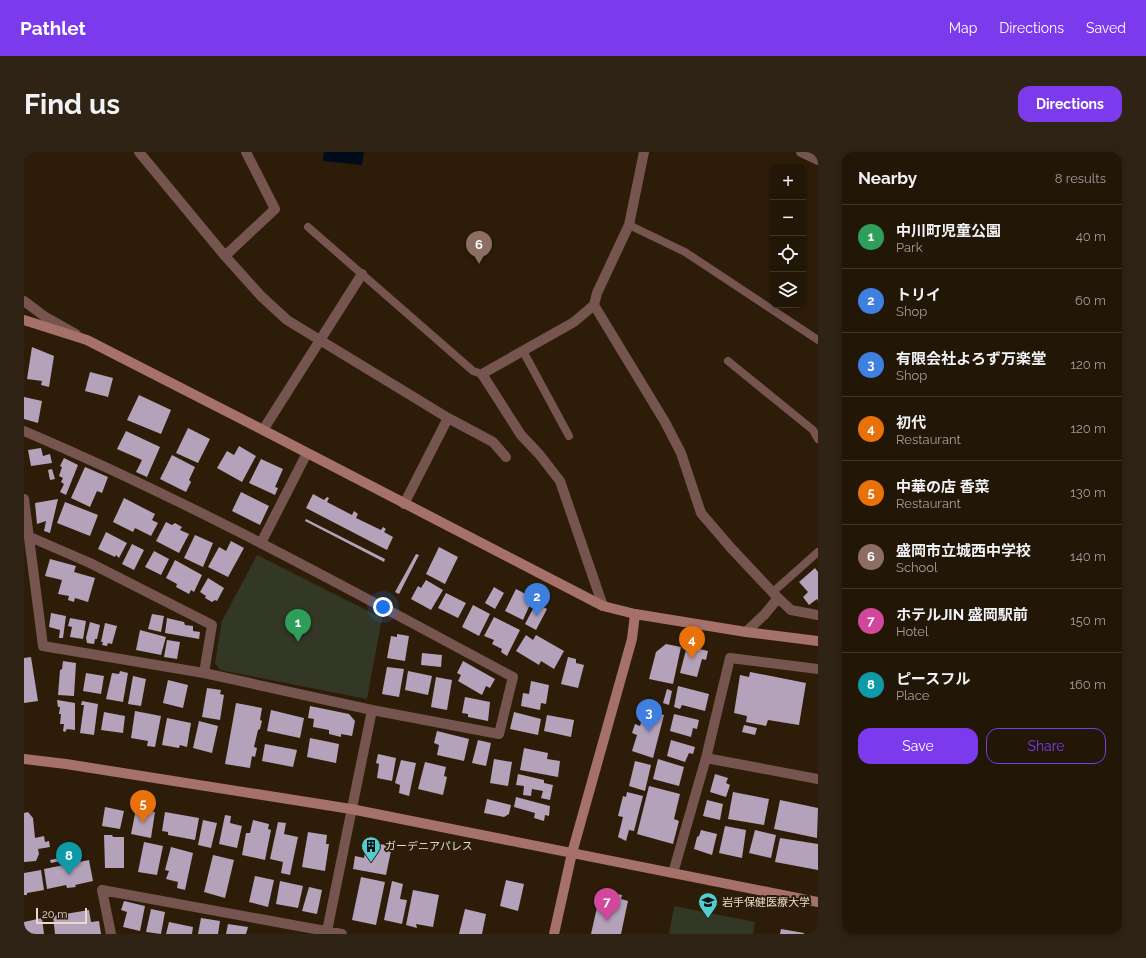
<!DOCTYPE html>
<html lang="en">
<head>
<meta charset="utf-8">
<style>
	:root { --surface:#221606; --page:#2e2314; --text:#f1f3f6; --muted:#a29f9b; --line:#3f3528; --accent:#7c3aed }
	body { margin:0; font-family:Raleway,"Noto Sans JP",sans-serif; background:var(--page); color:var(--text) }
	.controls { position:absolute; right:12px; top:12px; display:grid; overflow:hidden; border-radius:8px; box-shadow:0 2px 10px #0003 }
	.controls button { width:36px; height:36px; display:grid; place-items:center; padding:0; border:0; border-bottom:1px solid var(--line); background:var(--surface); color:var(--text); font:20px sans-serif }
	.scale { position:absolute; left:12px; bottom:10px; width:51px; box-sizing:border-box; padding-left:4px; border:2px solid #e5dace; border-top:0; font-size:11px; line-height:14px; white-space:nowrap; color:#e5dace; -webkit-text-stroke:3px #2d1d08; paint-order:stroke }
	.you { position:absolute; left:359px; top:455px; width:14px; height:14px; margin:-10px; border:3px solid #fff; border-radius:50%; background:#1a73e8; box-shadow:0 0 0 6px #1a73e833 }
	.badge { display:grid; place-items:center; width:26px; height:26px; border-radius:50%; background:var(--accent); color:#fff; font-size:13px; font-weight:700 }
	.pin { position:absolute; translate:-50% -33px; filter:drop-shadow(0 1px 2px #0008) }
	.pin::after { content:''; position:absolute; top:21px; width:14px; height:12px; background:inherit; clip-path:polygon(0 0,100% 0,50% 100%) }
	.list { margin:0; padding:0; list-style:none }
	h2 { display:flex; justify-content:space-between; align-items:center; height:52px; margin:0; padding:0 16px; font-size:17px }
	h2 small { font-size:13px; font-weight:400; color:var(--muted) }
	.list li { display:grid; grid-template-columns:26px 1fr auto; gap:12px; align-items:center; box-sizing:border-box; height:64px; padding:0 16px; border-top:1px solid var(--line) }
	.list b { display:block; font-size:15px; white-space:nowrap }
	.list p { margin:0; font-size:13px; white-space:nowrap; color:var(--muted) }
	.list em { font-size:13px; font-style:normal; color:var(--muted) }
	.actions { display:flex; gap:8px; padding:12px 16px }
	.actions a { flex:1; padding:9px 0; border:1px solid var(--accent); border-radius:12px; text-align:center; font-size:14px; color:var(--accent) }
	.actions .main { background:var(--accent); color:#fff }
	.icon { flex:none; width:22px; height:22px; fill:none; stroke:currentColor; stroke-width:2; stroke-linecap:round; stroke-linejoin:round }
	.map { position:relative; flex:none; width:794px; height:782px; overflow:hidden; border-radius:12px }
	header { display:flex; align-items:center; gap:24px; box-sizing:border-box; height:56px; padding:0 20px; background:var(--accent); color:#fff }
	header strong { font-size:19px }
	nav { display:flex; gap:22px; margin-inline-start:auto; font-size:14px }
	.intro { display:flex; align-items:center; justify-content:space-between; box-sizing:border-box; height:96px; padding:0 24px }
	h1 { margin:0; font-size:28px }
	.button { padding:10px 18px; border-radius:12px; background:var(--accent); color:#fff; font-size:14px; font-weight:700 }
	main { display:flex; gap:24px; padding:0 24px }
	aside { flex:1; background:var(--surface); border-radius:12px; box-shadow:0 2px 10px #0003 }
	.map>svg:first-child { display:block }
	.green { fill:#333725 }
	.water { fill:#000b1b }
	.building { fill:#b4a2bb }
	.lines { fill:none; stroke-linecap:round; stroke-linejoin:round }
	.lane { stroke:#76544f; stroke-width:8 }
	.street { stroke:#76544f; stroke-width:10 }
	.secondary { stroke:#a67168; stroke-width:10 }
	.labels { text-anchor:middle; stroke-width:4; stroke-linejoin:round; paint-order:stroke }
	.poi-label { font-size:11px; fill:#e5dace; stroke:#2d1d08; text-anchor:start }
</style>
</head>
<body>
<header>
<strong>Pathlet</strong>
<nav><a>Map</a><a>Directions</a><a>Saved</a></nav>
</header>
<div class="intro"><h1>Find us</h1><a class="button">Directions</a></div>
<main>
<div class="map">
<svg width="794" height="782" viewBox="0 0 794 782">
	<rect width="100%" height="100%" fill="#2d1d08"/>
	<path class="green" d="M233,403L358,466L343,547L196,518L191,511L198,469Z
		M650,754L731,770L729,782H645Z"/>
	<path class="water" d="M300,0H340L338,13L299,9Z"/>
	<path class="building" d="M8,195L30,204L25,235L17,233L18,229L3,227Z
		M66,220L89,226L84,245L61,239Z
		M115,243L147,258L137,282L103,268Z
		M0,245L18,249L14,271L0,267Z
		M164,276L186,287L174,311L152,301Z
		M102,279L136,295L123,325L112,320L118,308L93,297Z
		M215,294L232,304L218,330L193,316L203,299L210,303Z
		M17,296L19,304L26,302L28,311L7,314L4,298Z
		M148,303L171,315L165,328L167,330L162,340L136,327Z
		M40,306L54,313L42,343L36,340L40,332L37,330L39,326L35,324L38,315L36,314Z
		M237,307L259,317L251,335L254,336L251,343L225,331Z
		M61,315L84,325L78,341L73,339L66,355L47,346Z
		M28,317L31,327L26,328L24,318Z
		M217,340L245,354L236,373L208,359Z
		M289,342L300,348L303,345L305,346L303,350L328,363L330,359L334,362L332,366L357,378L359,375L362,377L360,380L369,385L363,398L282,356Z
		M100,346L131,362L128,368L134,371L127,384L111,376L109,380L89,370Z
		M34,347L26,381L20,379L22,369L13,372L11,351Z
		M41,350L74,363L66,384L33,371Z
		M282,367L361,407L360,410L281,369Z
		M142,370L148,373L151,371L158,375L156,378L165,382L155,401L132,389Z
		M82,380L103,391L95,406L92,403L91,405L74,397Z
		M171,383L189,391L179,415L160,406Z
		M207,389L220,396L204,425L184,415L195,395L202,399Z
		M108,392L120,398L110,418L98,412Z
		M415,395L434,405L421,432L402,422Z
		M130,399L145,407L137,423L121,415Z
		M392,402L395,403L375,442L371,440Z
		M26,407L52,414L50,420L71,426L64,450L51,446L50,450L44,448L45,444L34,442L38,428L21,424Z
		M151,408L178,423L170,440L167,438L165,442L152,435L153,432L142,426Z
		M791,416L794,420V449L793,447L785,453L779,445L784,440L775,430Z
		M184,426L200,436L193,449L191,448L188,450L181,446L182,444L176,440Z
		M402,428L419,438L407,458L387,447L394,434L397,436Z
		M470,435L480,441L471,457L461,451Z
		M492,437L509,446L499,468L481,459Z
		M422,441L442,451L434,466L414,456Z
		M512,451L523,457L512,478L501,472Z
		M449,453L466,462L455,484L438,475Z
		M27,461L42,464L39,486H35L36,478L25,475Z
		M128,462L140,464L137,480L124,477Z
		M470,465L496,478L483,504L477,500L478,497L468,492L470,488L460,484Z
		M46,466L62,469L59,487L46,485L48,475L44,474Z
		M143,466L160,470L161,473L169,474V479L176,480L175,487L141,481Z
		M66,470L76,473L73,487H71L70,492L63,491L62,486Z
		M81,471L93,474L88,492L84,491L83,494L78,493L79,490H77Z
		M116,478L142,485L137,503L112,498Z
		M373,482L385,484L381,509L363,506L367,484L373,485Z
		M502,483L509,488L512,483L540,499L530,517L517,509L515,513L492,499Z
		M143,488L156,490L153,507L140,505Z
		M642,492L657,495L649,532L625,527L632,500Z
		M663,494L684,499L682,508L678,507L673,525L656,521Z
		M398,501L418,503L417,515L397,513Z
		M7,505L14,549L0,551V506Z
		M544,505L552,507V511L560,513L554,536L537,532Z
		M39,509L52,511L50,544L34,543L36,518L38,517Z
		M439,509L471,527L466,536L462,534L458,543L434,529L437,523L433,521Z
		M363,515L380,517L375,545L358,542Z
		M96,519L104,521L99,550L82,547L88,521L95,522Z
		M384,519L408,524L404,543L381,538Z
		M726,520L782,531L775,573L744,568L742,574L722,570L723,564L710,561L716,523L725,525Z
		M62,521L80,524L77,542L59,539Z
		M109,524L122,527L117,554L104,552Z
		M412,525L428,528L423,558L407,555Z
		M144,528L164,533L159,556L139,551Z
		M507,529L525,533L522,552L517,551L516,558L497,554L499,541L505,542Z
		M654,534L685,542L681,559L658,553L656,557L650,555Z
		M183,536L197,538L196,542L200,543L196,568L178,565Z
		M643,537L648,539L645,553L639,551Z
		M441,545L466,550L464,569L444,565V562L438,561Z
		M33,548L51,551V578L43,577L41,580L39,579L40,572H36L37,562H35L36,555H34Z
		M58,549L74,552L70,583L56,581L60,553H57Z
		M212,551L238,556L236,568L238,569L236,577L234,578L230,595L233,596L231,605L228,604L226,616L201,612Z
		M286,554L325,562L331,569L328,584L317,582V585L305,582V578L289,575L290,567L284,566Z
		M621,557L640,563L629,606L608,599L613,583L608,581L611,572L616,574Z
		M247,558L280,566L276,586L243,579Z
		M111,559L137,564L131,595L123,594L124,589L107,586Z
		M80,560L101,564L99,581L77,578Z
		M490,560L517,567L514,583L486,577Z
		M650,562L675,568L673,577L669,576L667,585L646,579Z
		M523,563L550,568L547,585L520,579Z
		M143,566L167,571L163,595L156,593L155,596L138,593Z
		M175,569L194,574L188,601L169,596Z
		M720,573L733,576L731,583L718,580Z
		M413,579L445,587L440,609L413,603L415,593L410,591Z
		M286,586L315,592L312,611L283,605Z
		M454,588L467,591L462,614L448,611Z
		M647,588L671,595L669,602L665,601L661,610L643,604Z
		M241,592L273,598L269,615L238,609Z
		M500,596L524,601L523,607L536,609L534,625L496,618Z
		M354,602L372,606L368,629L353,626L355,612L352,611Z
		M470,607L488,610L484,634L466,631Z
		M634,607L660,615L655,634L629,627Z
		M377,608L392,611L385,644L375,641L376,633L371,631Z
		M611,609L627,613L621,639L605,634Z
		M401,610L422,615L420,624L423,625L419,643L394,637Z
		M494,622L520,628V631L529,633L526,648L517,646L519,639L508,637L507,644L499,643L500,634L492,633Z
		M691,622L704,626L702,631L706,633L702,645L686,640Z
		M625,634L656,642L650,667L655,669L649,692L613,682Z
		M603,640L619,644L610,679L605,678L602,689L594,685L599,665L594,664L599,644L602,645Z
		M709,640L745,647L740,673L704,667Z
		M492,645L526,654L525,664L521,663L520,669L510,666L511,661L490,655Z
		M463,647L487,653L485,662L480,665L460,661Z
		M683,648L699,652L696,668L679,664Z
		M756,648L794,656L793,686L750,677Z
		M81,655L100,659L96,677L78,674Z
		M112,657L131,660L127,686L107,682Z
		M4,660L9,666L11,686L20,684L21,690L25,689L26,695L14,697L15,702L12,709L0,710V661Z
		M141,660L175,666L171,688L144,683V680L138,679Z
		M201,663L207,664L206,671L218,674L213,696L195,692Z
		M179,668L193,671L187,696L174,693Z
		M229,668L245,672L244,677L247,678L241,708L218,703L222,681H226Z
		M254,670L262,671L260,682L274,685L266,723L257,721L259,710L246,707Z
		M701,674L722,678L718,706L695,701Z
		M677,678L693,682L688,703L670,697L673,685L675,684Z
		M731,678L752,683L747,706L725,701Z
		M284,680L303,683L302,692H305L301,719L278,715Z
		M80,683H88L89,685H100V716H81Z
		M756,686L794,692V718L751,710Z
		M120,690L139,694L133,723L114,720Z
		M343,690L368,694L362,723L329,717L331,704L340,706Z
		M147,695L169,701L161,738L153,736L154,730L142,727L145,719L141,718Z
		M189,703L210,708L201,746L180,740Z
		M40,705L41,708L27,711L26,708Z
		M65,708L69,729L51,733L52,735L43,736L42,733L23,737L20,717Z
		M17,718L20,738L3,741V743H0V721Z
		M231,724L250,728L244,755L225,750Z
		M337,725L361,730L352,773L328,768Z
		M482,728L500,732L494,759L476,754Z
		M256,729L279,734L274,756L252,752Z
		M368,729L379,732L376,747L383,748L378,772L360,768Z
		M285,735L298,738L293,762L278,759Z
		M389,738L415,743L409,775L392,772L393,776L382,773Z
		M587,741L598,743L597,747L604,749L597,782H567L576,742L584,744Z
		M100,749L121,754L116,779L99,775L103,760L97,758Z
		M127,757L141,760L137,782L122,780Z
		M441,757L462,762L458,782H435Z
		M65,758L67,770L75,769L77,782H31L29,764Z
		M18,766L20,782H0V770Z
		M177,766L196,769L194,782H174Z
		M145,770L169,775L168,782H142Z
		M204,772L224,775L222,782H202Z
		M757,777L780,781V782H756Z"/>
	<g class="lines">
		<path class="lane" d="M605,73L661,100L794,188
			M284,75L449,219L458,222
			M499,199L545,284
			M704,209L789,278L794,287
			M749,440L794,400"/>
		<path class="street" d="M115,0L201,104L237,144L263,168L424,266L469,290L482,305
			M777,0L794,8
			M201,104L251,57L222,0
			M0,149L20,164L52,182
			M570,153L641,270L657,301L677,361L707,396L754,446L741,462L722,480
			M239,278L338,122
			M0,279C168,350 328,439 489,525L475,582L348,558L180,521L19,494L0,347
			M380,352L424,266
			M6,385L66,411L188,473L180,521
			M237,391L283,301
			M754,446L767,458L794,463
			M579,454L536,329L515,302L497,283L458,222L550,170L570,153L573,141L605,73L620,0
			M682,606L794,627
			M649,721L682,606L706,506L794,517
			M303,779L348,558
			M87,782L78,738L318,782"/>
		<path class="secondary" d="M0,168L63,188L239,278L579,454L611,462L722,480L794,489
			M0,607L42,612L327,657L794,750
			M530,782L548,701L608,487L611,462"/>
	</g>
	<defs>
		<g id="building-pin" transform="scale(1)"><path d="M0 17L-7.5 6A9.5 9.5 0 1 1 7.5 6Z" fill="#51ccd1" stroke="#2d1d08"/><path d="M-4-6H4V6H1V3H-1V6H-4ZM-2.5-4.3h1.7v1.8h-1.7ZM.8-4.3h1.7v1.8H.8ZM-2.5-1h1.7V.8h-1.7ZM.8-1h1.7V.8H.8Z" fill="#111"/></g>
		<g id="university-pin" transform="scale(1)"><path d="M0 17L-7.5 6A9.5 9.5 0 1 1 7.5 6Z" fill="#51ccd1" stroke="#2d1d08"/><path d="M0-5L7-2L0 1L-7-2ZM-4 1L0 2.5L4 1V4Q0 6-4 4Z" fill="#111"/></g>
	</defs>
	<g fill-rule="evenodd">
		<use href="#building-pin" x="347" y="694"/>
		<use href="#university-pin" x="684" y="750"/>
	</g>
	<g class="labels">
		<g class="poi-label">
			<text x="361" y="698">ガーデニアパレス</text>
			<text x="698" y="754">岩手保健医療大学</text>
		</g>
	</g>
</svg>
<div class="controls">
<button>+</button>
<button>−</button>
<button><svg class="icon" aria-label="locate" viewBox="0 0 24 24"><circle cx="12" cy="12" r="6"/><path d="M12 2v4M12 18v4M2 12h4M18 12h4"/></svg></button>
<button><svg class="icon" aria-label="layers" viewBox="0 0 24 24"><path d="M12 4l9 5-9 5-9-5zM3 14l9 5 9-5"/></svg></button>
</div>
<div class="scale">20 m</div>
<div class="you"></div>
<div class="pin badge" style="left:274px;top:490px;background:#2e9e5b">1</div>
<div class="pin badge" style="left:513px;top:464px;background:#3f7fe0">2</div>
<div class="pin badge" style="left:625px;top:580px;background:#3f7fe0">3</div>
<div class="pin badge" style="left:668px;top:507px;background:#e8710a">4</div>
<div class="pin badge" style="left:119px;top:671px;background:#e8710a">5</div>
<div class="pin badge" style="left:455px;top:112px;background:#8d6e63">6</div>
<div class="pin badge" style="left:583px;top:769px;background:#d1479c">7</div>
<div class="pin badge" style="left:45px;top:723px;background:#0f9aa8">8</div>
</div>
<aside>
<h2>Nearby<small>8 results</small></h2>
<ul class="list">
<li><span class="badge" style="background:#2e9e5b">1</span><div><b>中川町児童公園</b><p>Park</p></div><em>40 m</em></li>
<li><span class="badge" style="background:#3f7fe0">2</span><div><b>トリイ</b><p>Shop</p></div><em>60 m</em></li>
<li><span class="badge" style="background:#3f7fe0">3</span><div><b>有限会社よろず万楽堂</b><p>Shop</p></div><em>120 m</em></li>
<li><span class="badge" style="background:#e8710a">4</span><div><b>初代</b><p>Restaurant</p></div><em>120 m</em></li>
<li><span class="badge" style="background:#e8710a">5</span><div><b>中華の店 香菜</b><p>Restaurant</p></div><em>130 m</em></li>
<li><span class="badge" style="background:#8d6e63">6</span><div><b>盛岡市立城西中学校</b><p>School</p></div><em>140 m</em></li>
<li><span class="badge" style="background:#d1479c">7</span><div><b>ホテルJIN 盛岡駅前</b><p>Hotel</p></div><em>150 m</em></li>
<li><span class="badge" style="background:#0f9aa8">8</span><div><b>ピースフル</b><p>Place</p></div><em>160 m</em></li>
</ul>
<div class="actions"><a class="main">Save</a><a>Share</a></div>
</aside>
</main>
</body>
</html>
